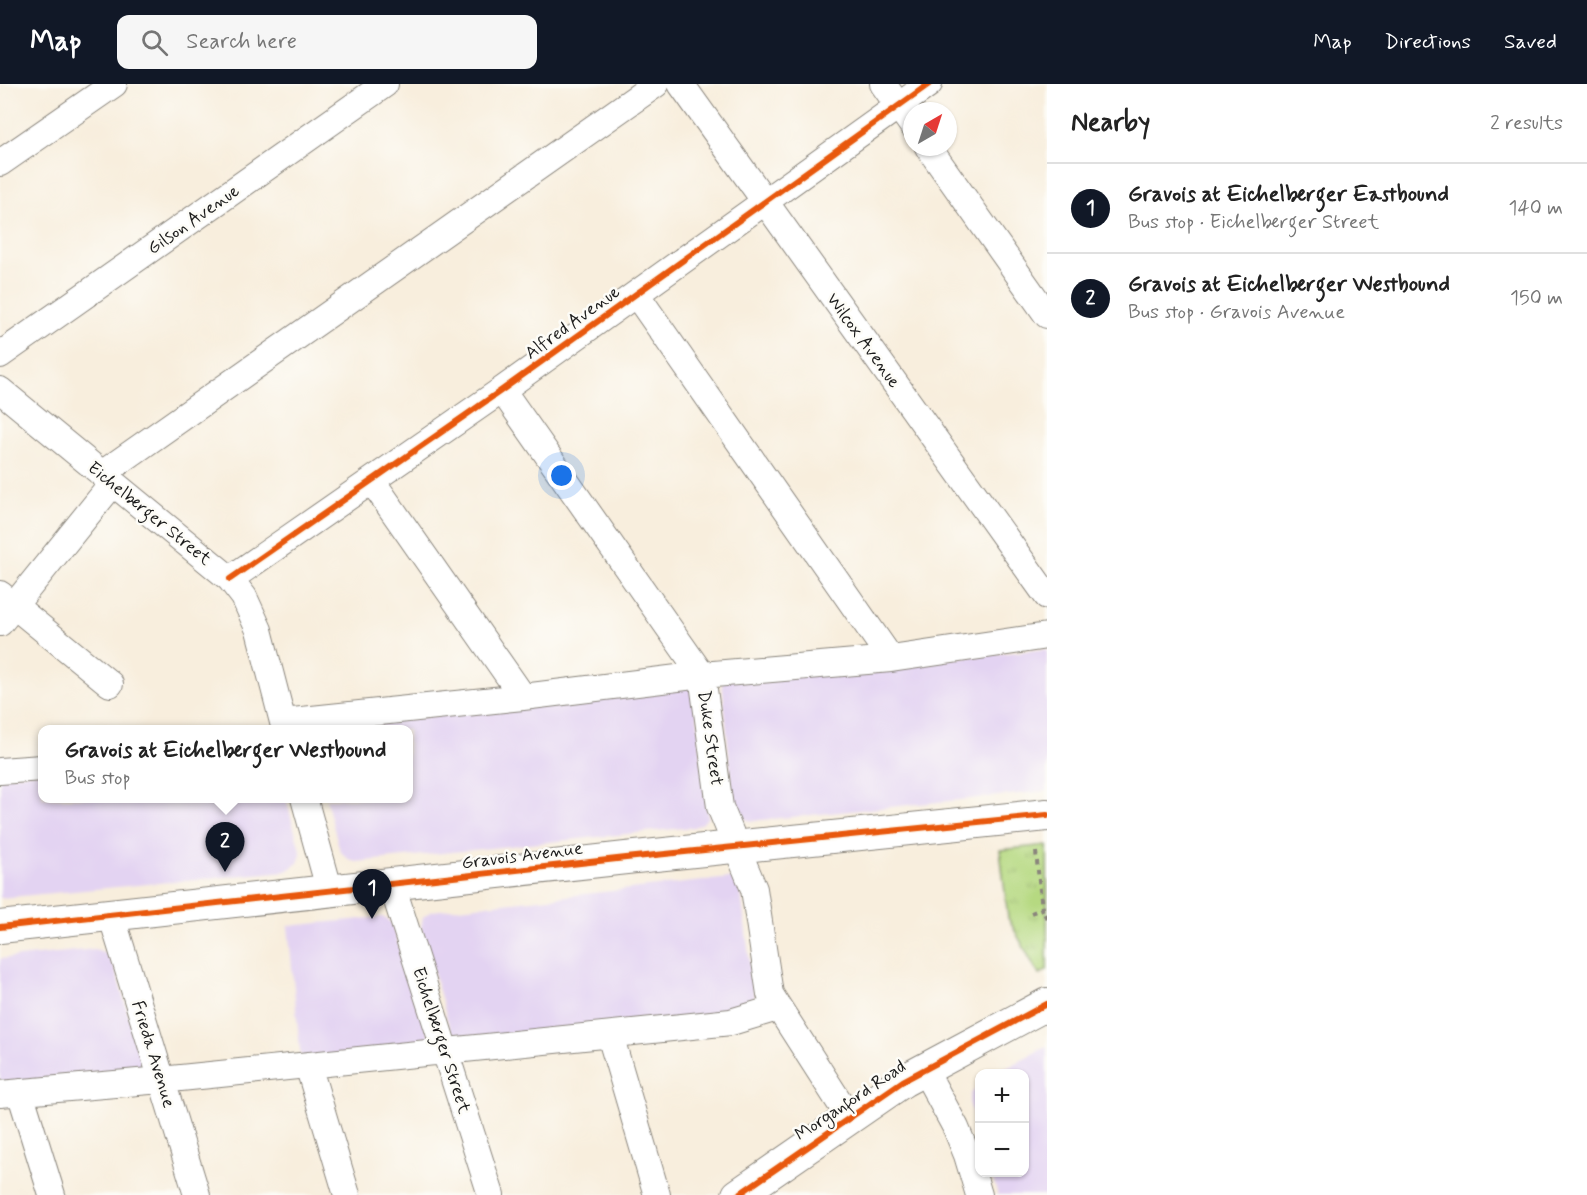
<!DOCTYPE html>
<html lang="en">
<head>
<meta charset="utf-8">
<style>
	:root { --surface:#fff; --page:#f6f6f6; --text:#222; --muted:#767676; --line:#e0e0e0; --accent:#111827 }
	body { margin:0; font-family:Mynerve,sans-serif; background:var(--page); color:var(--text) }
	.controls { position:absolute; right:18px; bottom:18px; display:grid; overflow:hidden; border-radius:12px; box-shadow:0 2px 4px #0004 }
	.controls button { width:54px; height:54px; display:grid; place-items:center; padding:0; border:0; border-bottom:2px solid var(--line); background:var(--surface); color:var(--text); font:30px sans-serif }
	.compass { position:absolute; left:903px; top:18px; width:54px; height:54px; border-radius:50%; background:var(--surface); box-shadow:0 2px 4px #0004; rotate:39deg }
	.you { position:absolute; left:562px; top:392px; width:21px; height:21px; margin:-15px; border:4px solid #fff; border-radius:50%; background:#1a73e8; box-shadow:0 0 0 9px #1a73e833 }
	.badge { display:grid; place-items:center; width:39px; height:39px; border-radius:50%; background:var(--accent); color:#fff; font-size:20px; font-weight:700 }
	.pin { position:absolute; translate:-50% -50px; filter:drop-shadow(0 2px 3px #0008) }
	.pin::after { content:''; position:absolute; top:32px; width:21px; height:18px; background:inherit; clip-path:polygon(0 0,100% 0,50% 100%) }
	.popup { position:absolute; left:38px; top:641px; width:375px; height:78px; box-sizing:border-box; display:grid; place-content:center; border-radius:12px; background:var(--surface); filter:drop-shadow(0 2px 4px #0005); font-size:20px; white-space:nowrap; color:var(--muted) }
	.popup b { font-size:22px; color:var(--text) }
	.popup::after { content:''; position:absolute; left:50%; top:100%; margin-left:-12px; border:12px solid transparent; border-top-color:var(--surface) }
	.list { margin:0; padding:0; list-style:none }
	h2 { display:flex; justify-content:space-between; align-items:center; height:78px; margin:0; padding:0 24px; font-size:26px }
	h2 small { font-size:20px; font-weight:400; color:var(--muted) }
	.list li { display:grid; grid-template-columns:39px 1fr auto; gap:18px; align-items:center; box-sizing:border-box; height:90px; padding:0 24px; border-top:2px solid var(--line) }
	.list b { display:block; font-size:22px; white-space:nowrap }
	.list p { margin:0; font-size:20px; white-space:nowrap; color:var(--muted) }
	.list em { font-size:20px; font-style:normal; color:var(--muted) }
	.icon { flex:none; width:33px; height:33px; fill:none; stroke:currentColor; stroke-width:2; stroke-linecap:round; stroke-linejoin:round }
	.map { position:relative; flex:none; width:1047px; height:1111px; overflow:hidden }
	header { display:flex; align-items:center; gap:36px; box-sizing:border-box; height:84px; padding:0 30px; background:var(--accent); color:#fff }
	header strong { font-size:28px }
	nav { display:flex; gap:33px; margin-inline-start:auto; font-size:21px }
	.search { width:420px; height:54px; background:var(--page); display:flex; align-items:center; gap:15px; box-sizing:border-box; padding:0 21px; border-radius:12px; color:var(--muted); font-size:22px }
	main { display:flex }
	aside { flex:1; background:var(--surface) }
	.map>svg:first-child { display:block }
	.built { fill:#e3d3f2 }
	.grass { fill:url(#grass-tufts); stroke:#697a4e; stroke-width:1.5 }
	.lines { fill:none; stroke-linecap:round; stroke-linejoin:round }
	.minor-casing { stroke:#8a857c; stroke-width:28 }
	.major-casing { stroke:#8a857c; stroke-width:34 }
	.path { stroke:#8a857c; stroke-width:4; stroke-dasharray:4.5 4.5; stroke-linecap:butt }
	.minor { stroke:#fff; stroke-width:26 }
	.major { stroke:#fff; stroke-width:32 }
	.cycleway-casing { stroke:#fdfcf7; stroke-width:10 }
	.cycleway { stroke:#e8590c; stroke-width:6 }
	.labels { text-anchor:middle; stroke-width:5; stroke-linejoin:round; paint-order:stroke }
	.street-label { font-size:18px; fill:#1c1c1c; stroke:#fdfcf7 }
</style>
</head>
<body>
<header>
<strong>Map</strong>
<div class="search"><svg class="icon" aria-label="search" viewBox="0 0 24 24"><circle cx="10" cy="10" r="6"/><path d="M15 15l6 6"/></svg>Search here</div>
<nav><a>Map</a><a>Directions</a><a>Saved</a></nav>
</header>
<main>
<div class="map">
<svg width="1047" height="1111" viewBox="0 0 1047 1111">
	<defs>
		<pattern id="grass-tufts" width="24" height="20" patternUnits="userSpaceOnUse" patternTransform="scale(1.5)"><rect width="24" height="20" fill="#b6d981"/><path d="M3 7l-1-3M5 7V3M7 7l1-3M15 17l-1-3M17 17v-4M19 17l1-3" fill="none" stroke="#9cba6f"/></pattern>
	</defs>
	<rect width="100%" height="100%" fill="#fdfcf7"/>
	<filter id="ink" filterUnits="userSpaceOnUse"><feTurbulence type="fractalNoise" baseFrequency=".0167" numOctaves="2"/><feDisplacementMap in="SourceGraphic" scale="12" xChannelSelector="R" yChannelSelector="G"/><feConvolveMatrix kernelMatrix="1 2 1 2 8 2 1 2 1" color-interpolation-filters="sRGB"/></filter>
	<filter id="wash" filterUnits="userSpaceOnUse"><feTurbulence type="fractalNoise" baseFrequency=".008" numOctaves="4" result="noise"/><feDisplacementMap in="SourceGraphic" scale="24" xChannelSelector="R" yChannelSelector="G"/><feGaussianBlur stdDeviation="1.35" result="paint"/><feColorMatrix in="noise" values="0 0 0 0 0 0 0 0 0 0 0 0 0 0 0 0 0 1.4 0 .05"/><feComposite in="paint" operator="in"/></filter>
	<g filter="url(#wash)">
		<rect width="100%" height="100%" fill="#f8eedd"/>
		<path class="built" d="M1047,565V707L751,737L740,733L734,724L722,596Z
			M694,601L708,733L703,739L694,743L356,778L347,774L340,767L326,715L408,714V646H308Z
			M42,688V714L286,715L301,770L298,779L286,787L0,814V692Z
			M739,793L755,921L726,933L454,959L421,844L423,833L432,827Z
			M383,833L391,838L433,963L301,976L288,842Z
			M95,865L106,870L114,882L146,990L0,1004V875Z
			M1047,962V1111H998L991,1089L1024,1088V990L997,989Z
			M979,1001V1052L969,1018L971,1010Z"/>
		<path class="grass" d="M1047,761V886L1039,891L1008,834L1000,766Z"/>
	</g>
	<g filter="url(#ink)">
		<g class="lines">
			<g class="minor-casing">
				<path id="minor" d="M681,0L1047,512
					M883,0L912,41
					M928,63L1047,231
					M0,79L114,0
					M636,210L891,575
					M0,271L385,0
					M0,306L230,495L244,513L259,546L285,646
					M502,306L702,591L720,723L754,805L770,910L849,1033
					M102,390L656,0
					M372,397L523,613
					M230,495L502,306L929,0
					M0,510L110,600
					M0,539L113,399
					M283,638L523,613L702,591L891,575L1047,552
					M0,687L42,684
					M304,714L330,808
					M392,801L491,1111
					M111,830L197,1111
					M610,951L657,1111
					M308,981L347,1111
					M924,985L956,1044L967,1071L979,1111
					M20,1008L52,1111
					M0,1010L161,996L731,938L777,924"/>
			</g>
			<g class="major-casing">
				<path id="major" d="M0,843L626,774L1047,731
					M738,1111L903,997L1047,920"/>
			</g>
			<path class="path" d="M1036,768L1042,825L1047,835
				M1031,829L1047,823"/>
			<use href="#minor" class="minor"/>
			<use href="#major" class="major"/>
			<g class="cycleway-casing">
				<path id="cycleway" d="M230,495L502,306L929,0
					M0,843L626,774L1047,731
					M738,1111L903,997L1047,920"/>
			</g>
			<use href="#cycleway" class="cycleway"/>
		</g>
	</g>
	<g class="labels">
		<g class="street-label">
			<text transform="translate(193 135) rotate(-35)" y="6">Gilson Avenue</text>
			<text transform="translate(572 238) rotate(-36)" y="6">Alfred Avenue</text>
			<text transform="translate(864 256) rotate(54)" y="6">Wilcox Avenue</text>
			<text transform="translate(150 429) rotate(39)" y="6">Eichelberger Street</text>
			<text transform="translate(711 654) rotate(82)" y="6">Duke Street</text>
			<text transform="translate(522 771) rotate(-7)" y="6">Gravois Avenue</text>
			<text transform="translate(442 956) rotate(72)" y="6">Eichelberger Street</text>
			<text transform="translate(154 970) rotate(73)" y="6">Frieda Avenue</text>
			<text transform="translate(850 1016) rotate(-34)" y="6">Morganford Road</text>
		</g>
	</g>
</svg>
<div class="controls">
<button>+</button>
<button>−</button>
</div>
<svg class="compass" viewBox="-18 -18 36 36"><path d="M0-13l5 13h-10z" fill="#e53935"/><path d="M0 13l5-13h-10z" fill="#767676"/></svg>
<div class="you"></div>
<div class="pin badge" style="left:372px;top:835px">1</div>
<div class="pin badge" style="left:225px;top:788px">2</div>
<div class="popup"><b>Gravois at Eichelberger Westbound</b>Bus stop</div>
</div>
<aside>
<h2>Nearby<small>2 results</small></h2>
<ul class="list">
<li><span class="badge">1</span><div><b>Gravois at Eichelberger Eastbound</b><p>Bus stop · Eichelberger Street</p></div><em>140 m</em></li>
<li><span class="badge">2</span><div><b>Gravois at Eichelberger Westbound</b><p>Bus stop · Gravois Avenue</p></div><em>150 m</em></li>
</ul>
</aside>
</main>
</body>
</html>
